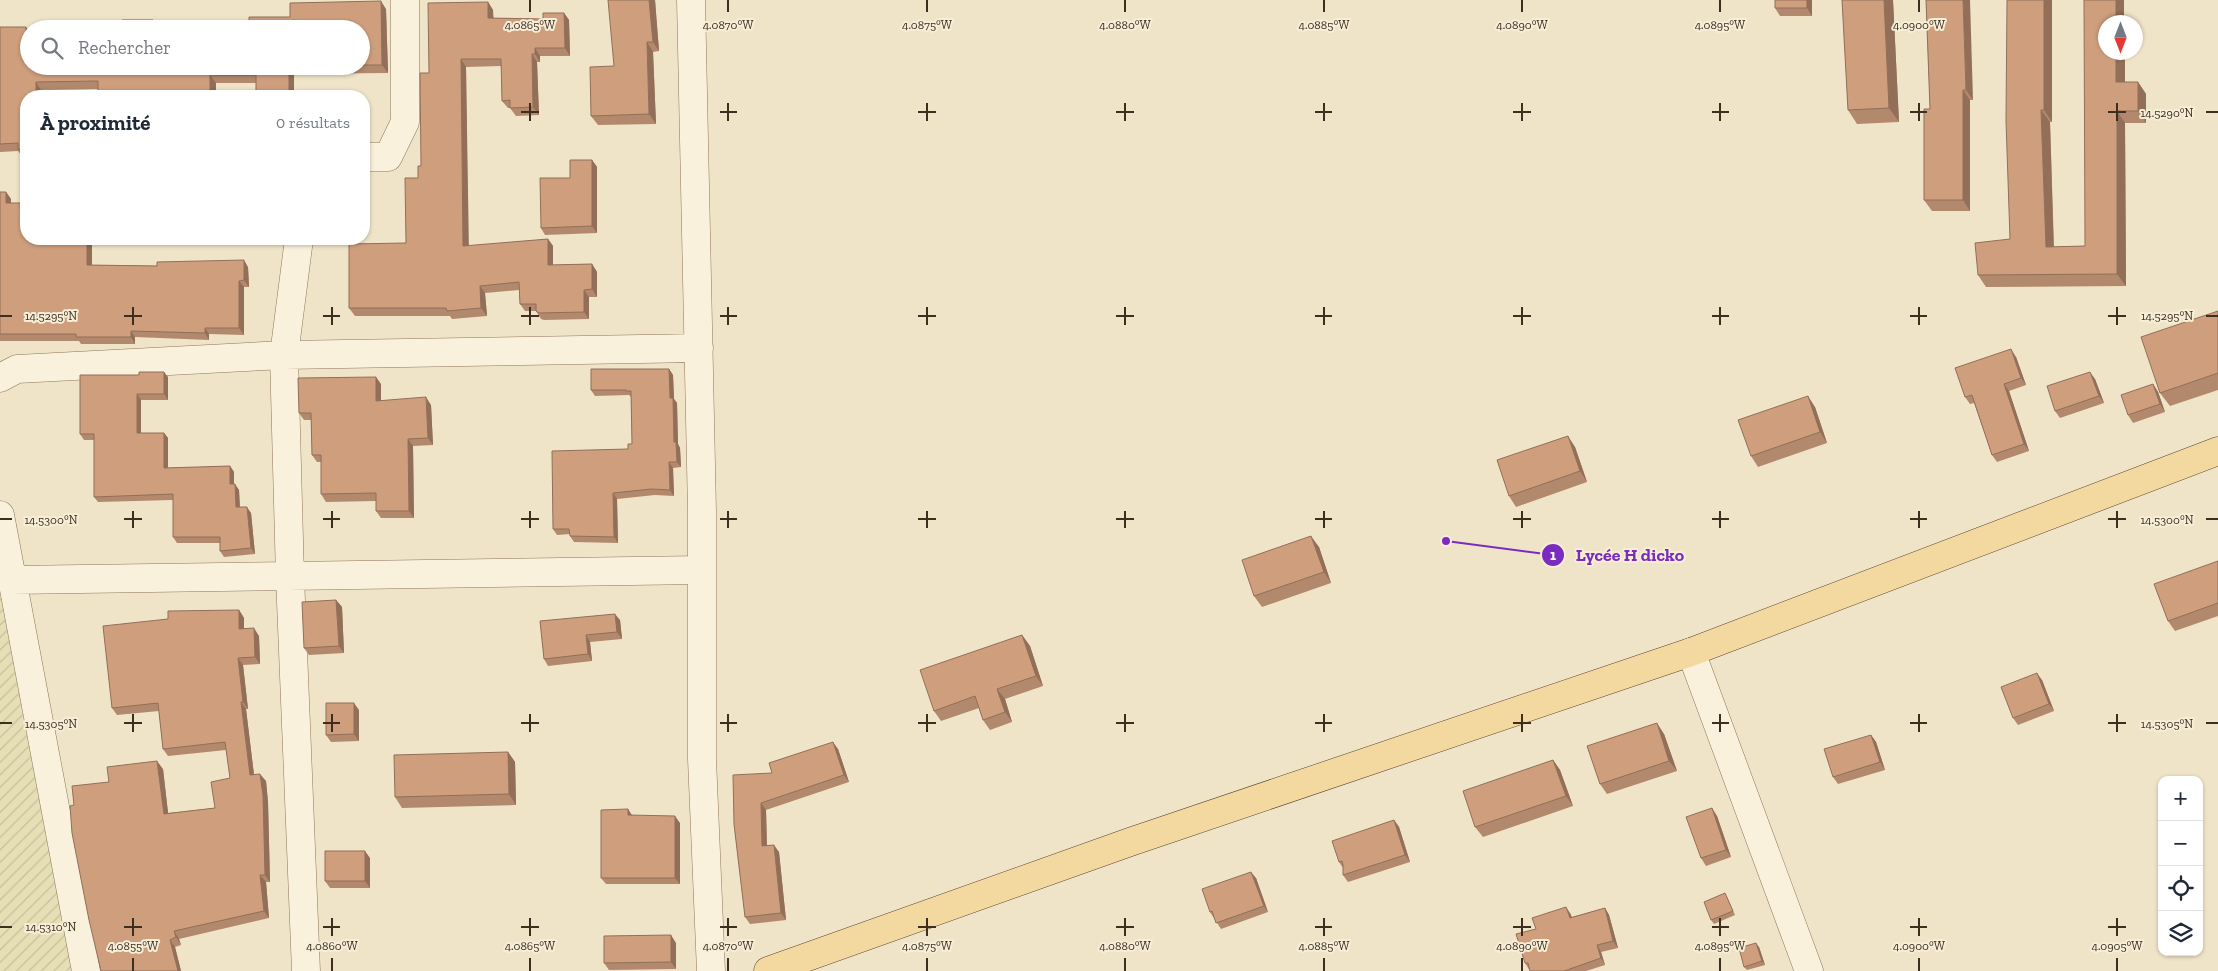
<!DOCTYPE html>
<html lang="fr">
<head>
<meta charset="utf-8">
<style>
	:root { --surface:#fff; --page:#f6f6f7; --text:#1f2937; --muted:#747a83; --line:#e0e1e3 }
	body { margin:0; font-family:"Zilla Slab",serif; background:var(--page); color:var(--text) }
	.controls { position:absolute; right:15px; bottom:15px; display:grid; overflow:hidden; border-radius:10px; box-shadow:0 1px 4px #0004 }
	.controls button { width:45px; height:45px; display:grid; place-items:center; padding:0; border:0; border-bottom:1px solid var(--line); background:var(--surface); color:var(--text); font:25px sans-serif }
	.compass { position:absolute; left:2098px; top:15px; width:45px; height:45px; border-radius:50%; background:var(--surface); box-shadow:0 1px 4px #0004; rotate:180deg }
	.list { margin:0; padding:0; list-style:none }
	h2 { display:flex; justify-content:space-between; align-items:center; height:65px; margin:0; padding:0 20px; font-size:21px }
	h2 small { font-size:16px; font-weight:400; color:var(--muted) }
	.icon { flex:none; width:28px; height:28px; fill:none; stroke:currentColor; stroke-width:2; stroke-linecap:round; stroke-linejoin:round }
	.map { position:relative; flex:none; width:2218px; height:971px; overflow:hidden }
	.search { position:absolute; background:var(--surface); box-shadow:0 1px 4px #0004; left:20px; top:20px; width:350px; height:55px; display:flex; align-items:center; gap:12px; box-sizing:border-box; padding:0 18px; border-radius:28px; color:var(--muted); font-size:19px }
	.panel { position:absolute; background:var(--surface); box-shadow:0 1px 4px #0004; left:20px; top:90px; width:350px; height:155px; border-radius:20px }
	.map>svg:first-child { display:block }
	.farmland { fill:url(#farmland-furrows) }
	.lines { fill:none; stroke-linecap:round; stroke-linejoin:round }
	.street-casing { stroke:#8d765c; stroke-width:29 }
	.primary-casing { stroke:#5b4430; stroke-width:29 }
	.street { stroke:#faf1dc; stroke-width:28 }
	.primary { stroke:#f3d9a0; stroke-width:28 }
	.wall { fill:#b2896c }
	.shaded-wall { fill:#916f58 }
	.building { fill:#cf9f7d; stroke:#916f58 }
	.ticks { fill:none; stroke:#3d2e20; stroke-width:2 }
	.ticks-label { font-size:12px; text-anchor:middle; fill:#3d2e20; stroke:#f7eed8; stroke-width:4; stroke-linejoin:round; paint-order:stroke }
	.leader { fill:none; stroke:#7b2cbf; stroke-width:2 }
	.callout-dot { fill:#7b2cbf; stroke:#f7eed8; stroke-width:2 }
	.mark-label { font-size:15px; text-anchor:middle; font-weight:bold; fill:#fff }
	.callout-label { font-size:18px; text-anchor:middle; font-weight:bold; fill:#7b2cbf; stroke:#f7eed8; stroke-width:4; stroke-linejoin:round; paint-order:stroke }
</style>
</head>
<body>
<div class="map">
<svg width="2218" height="971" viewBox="0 0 2218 971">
	<defs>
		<pattern id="farmland-furrows" width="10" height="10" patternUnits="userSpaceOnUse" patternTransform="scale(1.25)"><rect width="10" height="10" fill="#e6deb5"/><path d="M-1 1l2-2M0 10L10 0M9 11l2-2" fill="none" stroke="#c6bf9b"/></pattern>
	</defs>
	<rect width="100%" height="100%" fill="#f0e4c8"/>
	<path class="farmland" d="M0,532L76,971H0Z"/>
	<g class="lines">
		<g class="street-casing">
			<path id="street" d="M691,0L702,511V759L711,971
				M364,157H388L405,122V0
				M299,239L284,355L290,577L306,971
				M0,378L17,369L284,355L699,348
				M0,515L86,971
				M12,580L702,570
				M1691,652L1809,971"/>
		</g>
		<g class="primary-casing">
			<path id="primary" d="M768,971L1130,842L1691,652L2218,451"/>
		</g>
		<use href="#street" class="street"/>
		<use href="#primary" class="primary"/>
	</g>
	<path class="wall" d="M655,0L659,51L653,52L656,124L598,125L591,116Z
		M1775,0H1812V16H1780L1775,8Z
		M1842,0H1893L1899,122L1857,124L1848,110Z
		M1926,0L1973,100H1970V211H1932L1924,200L1930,109Z
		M2007,0L2052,122H2050L2054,247L2085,246L2106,52H2125V82H2138L2146,94V123H2125L2126,286L1986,287L1978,275L2010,239Z
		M488,2L493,10V18L543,19L564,13L569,20L570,56H540V62H537L539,115L516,116L510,108H508L502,101L501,66L466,67L468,246L548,239L553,246V265L592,264L597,272V297H589V319L544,320L541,319L536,311H525L520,304L519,290L485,293L487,316L452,319L450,316H355L349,308L406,243L421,166L429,73Z
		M386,9L388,73L294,74V96L256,83H216V96H98V89L41,90V96H26V157H23L18,151L0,152V27L29,66H361V29L290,17Z
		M592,160L597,167V233L545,235L541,228L570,178Z
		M0,192H6L11,199V203L92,239V265L248,267L249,287H244V335L209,334V340L135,337V344H81L79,341H0Z
		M2218,311V390L2170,406L2160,393Z
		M2016,357L2026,385L2009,391L2029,451L1997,462L1992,455L1974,403L1970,404L1965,397Z
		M669,369L673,375L674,399L677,403L678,444L680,448L681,467L673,468L674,496L655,495L617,499L618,543L574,542L570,536V534L557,535L553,529L628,449L632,444L631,397L629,395L595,396L591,390Z
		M139,375L168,377V400H141V433H164L168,438V468L230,466L234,472V484L239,490L240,507L251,513L255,554L224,557L220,551V543H177L173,537V500L98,502L94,497V440H84L80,434Z
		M2095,379L2104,403L2060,418L2055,411Z
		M381,384V400L431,405L433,445L413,446L414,518H381L376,511V501L326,502L321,494V462H317L312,455L311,420H304L299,413Z
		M2153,384L2158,392L2165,412L2133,423L2128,415Z
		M1815,407L1827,443L1758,467L1751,456Z
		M1575,447L1587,482L1516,507L1509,496Z
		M1319,547L1331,583L1262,607L1254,596Z
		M2218,561V616L2175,631L2168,621Z
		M336,600L342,607L344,653L309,655L304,648Z
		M239,610L244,618V628L259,636L260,664L243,665L248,709H246L254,775L266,781L268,802L270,882H266L269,918L179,939L181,945L175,947L181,971H101L74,805L109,782L163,769L168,813L215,808L230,778L226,750L168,756L163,749L159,711L117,715L112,708Z
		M620,620L622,639L590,642L592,661L548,666L544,659L540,621Z
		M1022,635L1030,646L1043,686L1005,699L1012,722L990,730L983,720L979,708L941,721L934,711Z
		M2042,680L2054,711L2018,725L2013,718Z
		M359,710V741L331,742L326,735Z
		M1664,734L1677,771L1607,794L1600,784Z
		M1871,735L1876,742L1885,770L1838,784L1833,777Z
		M838,749L849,782L766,810L767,845L779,852L786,920L750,924L745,917L734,824L772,773Z
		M508,752L515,762L516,805L402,808L395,797Z
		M1553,760L1560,770L1573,806L1483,837L1475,827Z
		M628,809L632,815L680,823V884H606L601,878Z
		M1717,816L1731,857L1706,866L1701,858Z
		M1394,820L1399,827L1410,862L1348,882L1343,875V868L1339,862Z
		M370,858V888H330L325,881Z
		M1256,878L1268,912L1221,929L1210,912Z
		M1727,897L1735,915L1714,924L1711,920Z
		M1605,908L1609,915L1618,948L1601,952L1605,965L1586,971H1530L1525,963L1536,929L1570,913L1572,917Z
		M676,943V969L609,970L604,963Z
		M1759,947L1765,965L1747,970L1744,967Z"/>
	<path class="shaded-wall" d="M649,0H655L659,51L653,42Z
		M1807,0H1812V16L1807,8Z
		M1884,0H1893L1899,122L1889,108Z
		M1963,0H1970L1973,100L1966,90Z
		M2044,0H2052V122L2044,110Z
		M2116,0H2124V22H2116Z
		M381,1L386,9L388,73L382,65Z
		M488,2L493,10L494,25L488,18Z
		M564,13L569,20L570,56L565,48Z
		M26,27L29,31V49L26,45Z
		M647,42L653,52L656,124L649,114Z
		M535,48L540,56V62L535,54Z
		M2116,52H2125V94L2116,82Z
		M532,54L537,62L539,115L533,107Z
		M461,59L466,67L469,254L463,246Z
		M289,66L294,74V96H289Z
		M210,75L216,83V96H210Z
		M36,82L41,90V96H36Z
		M2138,82L2146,94V123L2138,111Z
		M1963,90L1970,100V211L1963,200Z
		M2041,110L2050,122L2054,259L2046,247Z
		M2117,111L2125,123L2126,286L2117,274Z
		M592,160L597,167V233L592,226Z
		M6,192L11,199V210L6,203Z
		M87,239H92V272L87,265Z
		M548,239L553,246V272L548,265Z
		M244,260L248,267L249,287L244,280Z
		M592,264L597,272V297L592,289Z
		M239,281L244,287V335L239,328Z
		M480,286L485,293L487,316L481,308Z
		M584,290L589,297V319L584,312Z
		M205,328L209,334V340L205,333Z
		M131,331L135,337V344L131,337Z
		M2011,349L2016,357L2026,385L2021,378Z
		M669,369L673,375L674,399L677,403L678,444L680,448L681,467L677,462L674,442L670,398Z
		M164,372L168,377V400L164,394Z
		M2090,372L2095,379L2104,403L2099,396Z
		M376,377L381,384V408L376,401Z
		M2004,384L2009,391L2029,451L2024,444Z
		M2153,384L2158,392L2165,412L2160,404Z
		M137,394L141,400V438L137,433Z
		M1808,396L1815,407L1827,443L1820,432Z
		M426,397L431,405L433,445L428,438Z
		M164,433L168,438V474L164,468Z
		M1568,436L1575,447L1587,482L1580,471Z
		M408,439L413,446L414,518L409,511Z
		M669,462L673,468L674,496L670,490Z
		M230,466L234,472V490L230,484Z
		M235,484L239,490L240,513L236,507Z
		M613,493L617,499L618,543L614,537Z
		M247,507L251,513L255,554L251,548Z
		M1311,536L1319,547L1331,583L1324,572Z
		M336,600L342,607L344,653L339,646Z
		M239,610L244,618V636L239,629Z
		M615,614L620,620L622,639L617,632Z
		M254,628L259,636L260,664L255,657Z
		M586,635L590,642L592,661L588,654Z
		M1022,635L1030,646L1043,686L1036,676Z
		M238,658L243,665L248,709L243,702Z
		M2037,673L2042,680L2054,711L2049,704Z
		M997,689L1005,699L1012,722L1005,712Z
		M241,702L246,709L255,783L250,775Z
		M354,703L359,710V741L354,734Z
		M1657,723L1664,734L1677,771L1669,761Z
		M1871,735L1876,742L1885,770L1880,762Z
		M833,742L838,749L849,782L844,775Z
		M508,752L515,762L516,805L509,794Z
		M1553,760L1560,770L1573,806L1566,796Z
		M157,761L163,769L169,821L164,814Z
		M260,774L266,781L268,802L270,882L265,875Z
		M761,803L766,810L767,853L762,846Z
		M1712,808L1717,816L1731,857L1726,850Z
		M628,809L632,816L628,815Z
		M675,816L680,823V884L675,878Z
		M1394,820L1399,827L1410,862L1405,855Z
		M774,845L779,852L786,920L781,913Z
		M365,851L370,858V888L365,881Z
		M1251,872L1256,878L1268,912L1264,906Z
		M260,875L266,882L269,918L264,911Z
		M1566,907L1570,913L1574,924L1570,918Z
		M1605,908L1609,915L1618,948L1613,941Z
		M174,931L179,939L181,945L176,937Z
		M671,935L676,943V969L671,962Z
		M170,940L175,947L181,971H178Z
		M1756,943L1759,947L1765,965L1762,961Z
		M1597,945L1601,952L1605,965L1601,958Z"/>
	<path class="building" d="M608,0H649L653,42H647L649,114L591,116L590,67L614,66Z
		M1775,0H1807V8H1775Z
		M1842,0H1884L1889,108L1848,110Z
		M1926,0H1963L1966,90H1963V200H1924V109H1930Z
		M2007,0H2044V110H2041L2046,247L2085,246L2084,0H2116V22H2106V52H2116V82H2138V111H2117V274L1978,275L1975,243L2010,239L2006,121Z
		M381,1L382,65H361V29H249V17H290V3Z
		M488,2V18L543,19V13H564L565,48H535V54H532L533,107L510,108V100L502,101L501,59H461L463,246L548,239V265L592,264V289L584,290V312L539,313L536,311V304H520L519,282L480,286L481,308L447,311L446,308H349V244L406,243L405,178H418V166H421L420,73H429L428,3Z
		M122,20H153V26H193V29H122Z
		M0,27H26V45H29V66H290H289V96H256V75H210V96H132V95L98,96V81L36,82V96H26V149H18V143L0,144Z
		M570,160H592V226L541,228L540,178H570Z
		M0,192H6V203H26V239H87V265L157,266V262L244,260V280L239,281V328H205V333L131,331V337H76V334H0Z
		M2218,311V373L2160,393L2141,337Z
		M2011,349L2021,378L2004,384L2024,444L1992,455L1972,395L1965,397L1955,368Z
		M591,369H669L670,398H673L674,442H676L677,462H669L670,490L651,489L613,493L614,537L570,536L569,529H553L552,451L628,449V444H632L631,391H626V390H591Z
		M139,372H164V394H137V433H164V468L230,466V484H235L236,507H247L251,548L220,551V537H173V494L94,497V434H80V375H139Z
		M2090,372L2099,396L2055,411L2047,386Z
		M376,377V401L426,397L428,438L408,439L409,511H376V493L321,494V455H312L311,413H299L298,378Z
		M2153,384L2160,404L2128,415L2121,395Z
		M1808,396L1820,432L1751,456L1738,420Z
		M1568,436L1580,471L1509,496L1497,460Z
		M1311,536L1324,572L1254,596L1242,560Z
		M2218,561V603L2168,621L2154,584Z
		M336,600L339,646L304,648L302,602Z
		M239,610V629L254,628L255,657L238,658L243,702H241L250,775L260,774L263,795L265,875H260L264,911L174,931L176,937L170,940L178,971H101L89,920L72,833L70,806L74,805L72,786L109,782L107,767L157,761L164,814L215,808L211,782L230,778L225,742L163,749L158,703L112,708L103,626L168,619V611Z
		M615,614L617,632L586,635L588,654L544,659L540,621Z
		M1022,635L1036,676L997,689L1005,712L983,720L975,696L934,711L920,670Z
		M2037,673L2049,704L2013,718L2001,687Z
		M326,703H354V734L326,735Z
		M1657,723L1669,761L1600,784L1587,746Z
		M1871,735L1880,762L1833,777L1824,749Z
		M833,742L844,775L761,803L762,846L774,845L781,913L745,917L734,824L733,775L772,773L769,763Z
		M508,752L509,794L395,797L394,755Z
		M1553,760L1566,796L1475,827L1463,791Z
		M1712,808L1726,850L1701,858L1686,817Z
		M628,809V815L675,816V878H601V810Z
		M1394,820L1405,855L1343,875V865L1342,861L1339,862L1332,841Z
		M325,851H365V881H325Z
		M1251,872L1264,906L1216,923L1212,911L1210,912L1202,889Z
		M1725,893L1733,911L1711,920L1704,902Z
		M1566,907L1570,918L1605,908L1613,941L1597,945L1601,958L1564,971H1530L1528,963H1525L1516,934L1536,929L1532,918Z
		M671,935V962L604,963V936Z
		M1756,943L1762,961L1744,967L1739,948Z"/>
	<path class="ticks" d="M530,0V12M728,0V12M927,0V12M1125,0V12M1324,0V12M1522,0V12M1720,0V12M1919,0V12M530,103V121M728,103V121M927,103V121M1125,103V121M1324,103V121M1522,103V121M1720,103V121M1919,103V121M2117,103V121M521,112H539M720,112H737M918,112H936M1116,112H1134M1315,112H1332M1513,112H1531M1712,112H1729M1910,112H1927M2108,112H2126M2206,112H2218M133,307V325M332,307V325M530,307V325M728,307V325M927,307V325M1125,307V325M1324,307V325M1522,307V325M1720,307V325M1919,307V325M2117,307V325M0,316H12M124,316H142M323,316H340M521,316H539M720,316H737M918,316H936M1116,316H1134M1315,316H1332M1513,316H1531M1712,316H1729M1910,316H1927M2108,316H2126M2206,316H2218M133,511V528M332,511V528M530,511V528M728,511V528M927,511V528M1125,511V528M1324,511V528M1522,511V528M1720,511V528M1919,511V528M2117,511V528M0,519H12M124,519H142M323,519H340M521,519H539M720,519H737M918,519H936M1116,519H1134M1315,519H1332M1513,519H1531M1712,519H1729M1910,519H1927M2108,519H2126M2206,519H2218M133,714V732M332,714V732M530,714V732M728,714V732M927,714V732M1125,714V732M1324,714V732M1522,714V732M1720,714V732M1919,714V732M2117,714V732M0,723H12M124,723H142M323,723H340M521,723H539M720,723H737M918,723H936M1116,723H1134M1315,723H1332M1513,723H1531M1712,723H1729M1910,723H1927M2108,723H2126M2206,723H2218M133,918V936M332,918V936M530,918V936M728,918V936M927,918V936M1125,918V936M1324,918V936M1522,918V936M1720,918V936M1919,918V936M2117,918V936M0,927H12M124,927H142M323,927H340M521,927H539M720,927H737M918,927H936M1116,927H1134M1315,927H1332M1513,927H1531M1712,927H1729M1910,927H1927M2108,927H2126M133,958V971M332,958V971M530,958V971M728,958V971M927,958V971M1125,958V971M1324,958V971M1522,958V971M1720,958V971M1919,958V971M2117,958V971"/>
	<g class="ticks-label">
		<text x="530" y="29">4.0865°W</text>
		<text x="728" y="29">4.0870°W</text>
		<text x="927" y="29">4.0875°W</text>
		<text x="1125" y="29">4.0880°W</text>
		<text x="1324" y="29">4.0885°W</text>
		<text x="1522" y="29">4.0890°W</text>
		<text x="1720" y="29">4.0895°W</text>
		<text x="1919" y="29">4.0900°W</text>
		<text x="2167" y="117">14.5290°N</text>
		<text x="2167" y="320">14.5295°N</text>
		<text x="51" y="320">14.5295°N</text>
		<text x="2167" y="524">14.5300°N</text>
		<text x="51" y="524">14.5300°N</text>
		<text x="2167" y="728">14.5305°N</text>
		<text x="51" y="728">14.5305°N</text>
		<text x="51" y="931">14.5310°N</text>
		<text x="133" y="950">4.0855°W</text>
		<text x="332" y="950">4.0860°W</text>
		<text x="530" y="950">4.0865°W</text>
		<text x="728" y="950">4.0870°W</text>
		<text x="927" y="950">4.0875°W</text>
		<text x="1125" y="950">4.0880°W</text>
		<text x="1324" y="950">4.0885°W</text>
		<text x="1522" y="950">4.0890°W</text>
		<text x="1720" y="950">4.0895°W</text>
		<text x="1919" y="950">4.0900°W</text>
		<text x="2117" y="950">4.0905°W</text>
	</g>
	<path class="leader" d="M1446 541L1553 555"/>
	<g class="callout-dot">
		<circle cx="1446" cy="541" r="5"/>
		<circle cx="1553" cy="555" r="12"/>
	</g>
	<g class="mark-label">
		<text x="1553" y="560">1</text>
	</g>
	<g class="callout-label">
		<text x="1630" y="561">Lycée H dicko</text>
	</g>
</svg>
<div class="controls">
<button>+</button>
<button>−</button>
<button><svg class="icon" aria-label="locate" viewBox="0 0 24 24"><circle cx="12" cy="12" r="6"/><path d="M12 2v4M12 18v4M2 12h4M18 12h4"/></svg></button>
<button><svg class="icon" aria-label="layers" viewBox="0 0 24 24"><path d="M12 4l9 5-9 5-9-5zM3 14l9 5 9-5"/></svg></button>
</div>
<svg class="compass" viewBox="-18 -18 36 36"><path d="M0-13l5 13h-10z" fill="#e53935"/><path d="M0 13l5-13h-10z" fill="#747a83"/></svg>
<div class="search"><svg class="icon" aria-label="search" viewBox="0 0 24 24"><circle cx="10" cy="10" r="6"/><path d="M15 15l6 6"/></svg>Rechercher</div>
<section class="panel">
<h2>À proximité<small>0 résultats</small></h2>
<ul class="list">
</ul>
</section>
</div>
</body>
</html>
